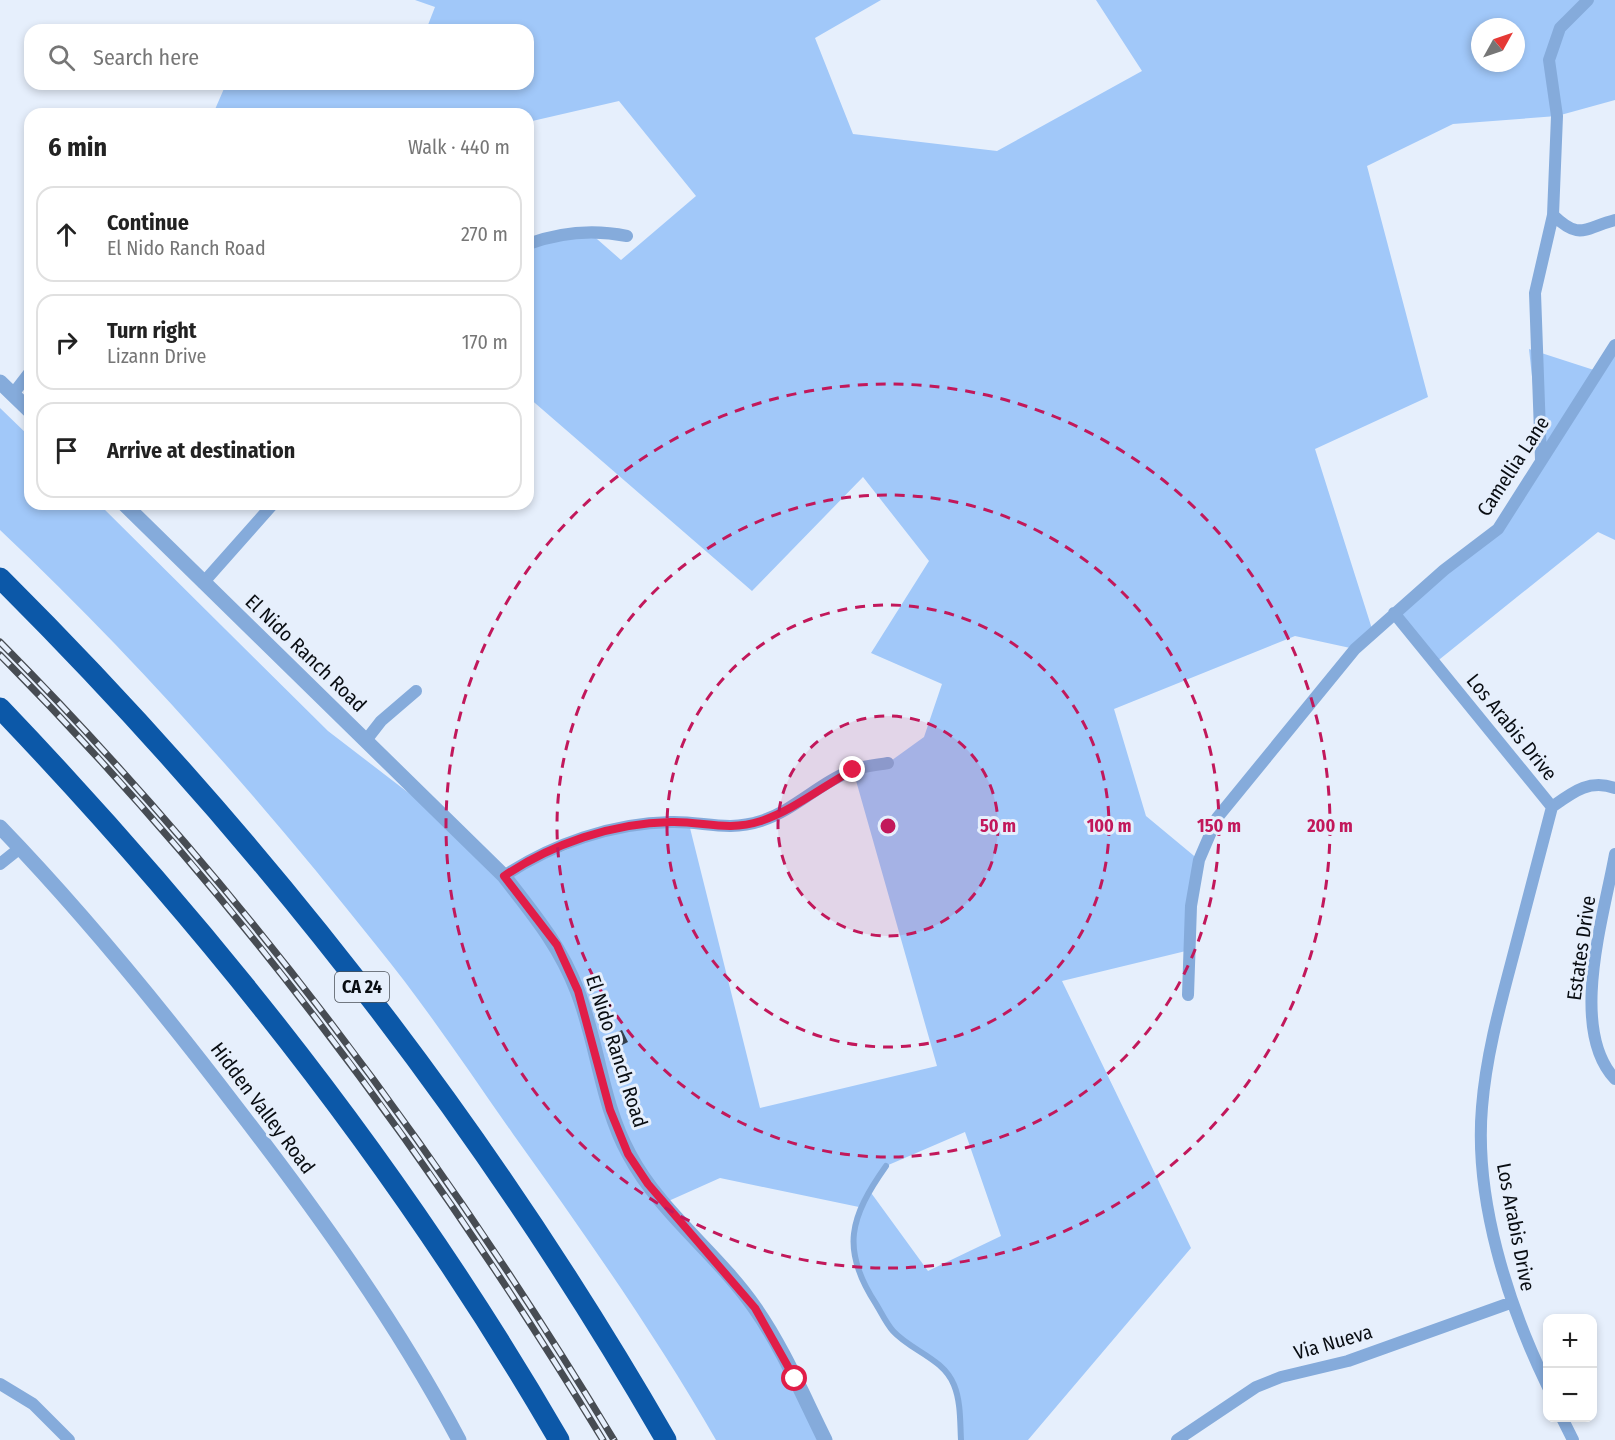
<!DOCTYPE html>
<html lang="en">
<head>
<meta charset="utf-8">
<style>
	:root { --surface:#fff; --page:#f2f2f2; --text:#222; --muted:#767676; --line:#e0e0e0 }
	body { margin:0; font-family:"Fira Sans Condensed",sans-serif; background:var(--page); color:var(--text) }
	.controls { position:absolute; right:18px; bottom:18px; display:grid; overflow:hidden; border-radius:12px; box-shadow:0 3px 9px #0003 }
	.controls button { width:54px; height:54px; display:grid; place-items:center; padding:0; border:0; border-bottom:2px solid var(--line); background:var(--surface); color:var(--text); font:30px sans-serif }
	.compass { position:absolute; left:1471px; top:18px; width:54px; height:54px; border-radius:50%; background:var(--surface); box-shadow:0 3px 9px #0003; rotate:50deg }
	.stop { position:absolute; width:18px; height:18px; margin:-14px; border:4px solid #e11d48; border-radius:50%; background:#fff }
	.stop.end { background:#e11d48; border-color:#fff; box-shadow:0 2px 6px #0008 }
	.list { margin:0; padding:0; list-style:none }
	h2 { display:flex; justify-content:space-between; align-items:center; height:78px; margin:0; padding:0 24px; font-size:26px }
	h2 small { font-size:20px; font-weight:400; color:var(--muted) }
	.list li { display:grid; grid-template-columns:39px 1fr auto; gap:18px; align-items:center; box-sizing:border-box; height:96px; margin:0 12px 12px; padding:0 12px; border:2px solid var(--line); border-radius:18px }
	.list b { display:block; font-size:22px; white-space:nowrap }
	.list p { margin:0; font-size:20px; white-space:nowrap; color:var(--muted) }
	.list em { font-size:20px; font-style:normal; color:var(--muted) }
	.icon { flex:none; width:33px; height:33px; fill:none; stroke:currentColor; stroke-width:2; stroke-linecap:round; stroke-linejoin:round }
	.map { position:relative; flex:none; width:1615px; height:1440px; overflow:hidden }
	.search { position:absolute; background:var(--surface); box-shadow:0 3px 9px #0003; left:24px; top:24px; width:510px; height:66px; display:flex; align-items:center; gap:15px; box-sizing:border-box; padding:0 21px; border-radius:18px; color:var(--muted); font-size:22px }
	.panel { position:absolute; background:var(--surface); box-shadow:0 3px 9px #0003; left:24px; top:108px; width:510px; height:402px; border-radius:18px }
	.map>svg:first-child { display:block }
	.green { fill:#a1c8f9; fill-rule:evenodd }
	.building { fill:#353f4b }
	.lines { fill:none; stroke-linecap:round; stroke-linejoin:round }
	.service { stroke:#85abdb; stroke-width:6 }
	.minor { stroke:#85abdb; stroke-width:12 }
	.tertiary { stroke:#85abdb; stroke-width:15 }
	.motorway { stroke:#0c58a8; stroke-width:21 }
	.rail-casing { stroke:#474c53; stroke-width:7 }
	.rail { stroke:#e6effc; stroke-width:4.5; stroke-dasharray:14; stroke-linecap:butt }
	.route { stroke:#e11d48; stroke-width:8 }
	.ring { fill:none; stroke:#c2185b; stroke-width:3; stroke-dasharray:10 8 }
	.labels { text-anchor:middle; stroke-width:6; stroke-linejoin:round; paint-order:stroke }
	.shield { fill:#e6effc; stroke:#4b5158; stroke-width:1.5 }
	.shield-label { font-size:18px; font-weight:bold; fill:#090d12 }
	.street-label { font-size:20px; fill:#090d12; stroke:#e6effc }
	.centre { fill:#c2185b; stroke:#e6effc; stroke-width:3 }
	.ring-label { font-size:18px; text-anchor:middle; font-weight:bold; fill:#c2185b; stroke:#e6effc; stroke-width:6; stroke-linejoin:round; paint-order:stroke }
</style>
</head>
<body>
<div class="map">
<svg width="1615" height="1440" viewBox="0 0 1615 1440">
	<rect width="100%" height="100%" fill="#e6effc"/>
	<path class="green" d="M415,0H881L815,38L853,134L997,151L1142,71L1096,0H1615V100L1557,116L1453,124L1367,166L1428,397L1315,449L1373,632L1355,649L1295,636L1114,709L1146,816L1199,860L1190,950L1062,981L1191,1248L1028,1440H961L954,1385L942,1368L893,1331L871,1297L852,1247L859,1207L720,1178L664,1203L755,1308L825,1440H716C655,1334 584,1233 513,1134C468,1070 425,1005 376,945C260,799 136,658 0,530V408L30,437V504H99L328,731L453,827L504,876L624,826L689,824L760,1108L937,1066L853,770L888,763L924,737L942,684L871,653L929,561L863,477L752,591L528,397V244L589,232L621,260L696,196L619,101L528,122V114H213L226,84H528V30H426L435,7ZM1480,27H1516V63H1480ZM965,1132L1001,1236L928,1271L869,1190L886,1166Z
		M1615,345V540L1598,532L1435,663L1394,613L1498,529L1541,460L1529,349L1597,371Z"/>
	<path class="building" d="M622,1030L628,1042L620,1046L615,1033Z"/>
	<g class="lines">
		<path class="service" d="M886,1166C850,1217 840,1249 876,1304C881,1312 886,1323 893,1331C911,1351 943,1358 954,1385C961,1402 960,1423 961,1440"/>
		<path class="minor" d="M1588,0L1560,28L1549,60L1557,116L1553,215C1580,241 1584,228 1615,220
			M528,244C561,232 593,229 627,236
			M13,394L30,372
			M1541,460L1535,293L1553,215
			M203,583L273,504
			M1394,613L1552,807C1539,858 1525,909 1512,960C1499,1009 1486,1057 1482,1107C1474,1199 1508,1305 1548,1387
			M367,739L381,721L416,691
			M1552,807C1573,792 1589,779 1615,788
			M1615,854C1604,916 1568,1029 1615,1079
			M0,864L20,848
			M504,876C552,844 612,823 671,822C703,821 727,832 761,821C795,810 820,782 853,770C864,766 877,765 888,763
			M1188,995L1191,906L1199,860L1217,818L1355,649L1444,570L1498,529L1615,345
			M0,1384L33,1404L69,1440
			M1562,1418L1573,1440
			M1177,1440L1256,1387L1281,1377L1348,1361L1510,1303"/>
		<path class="tertiary" d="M0,382L30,411
			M124,504L504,876C534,915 559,944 577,990C598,1043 601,1103 629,1154C660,1213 717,1253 755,1308C783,1348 803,1396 825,1440
			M0,827C85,915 163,1011 237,1108C318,1213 397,1323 459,1440"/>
		<path class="motorway" d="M0,578C258,835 484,1124 666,1440
			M0,708C212,930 405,1174 559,1440"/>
		<g class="rail-casing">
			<path id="rail" d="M0,642C238,882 440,1152 614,1440
				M0,655C234,891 431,1157 603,1440"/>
		</g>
		<use href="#rail" class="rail"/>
	</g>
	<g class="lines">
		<path class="route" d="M795,1379L755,1308L648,1184L628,1154L610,1110L578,991L557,945L504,876C552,844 612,823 671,822C703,821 727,832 761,821C794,810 823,786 853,770"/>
	</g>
	<circle cx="888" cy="826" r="110" fill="#c2185b" fill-opacity=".12"/>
	<g class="ring">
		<circle cx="888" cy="826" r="110"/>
		<circle cx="888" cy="826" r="221"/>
		<circle cx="888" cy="826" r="331"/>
		<circle cx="888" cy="826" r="442"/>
	</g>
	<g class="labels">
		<rect class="shield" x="335" y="972" width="54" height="30" rx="4.5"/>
		<g class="shield-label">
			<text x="362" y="993">CA 24</text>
		</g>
		<g class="street-label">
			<text transform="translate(1513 466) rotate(-57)" y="7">Camellia Lane</text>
			<text transform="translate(306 653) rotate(44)" y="7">El Nido Ranch Road</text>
			<text transform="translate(1512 727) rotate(51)" y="7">Los Arabis Drive</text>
			<text transform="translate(1581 948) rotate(-82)" y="7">Estates Drive</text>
			<text transform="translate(617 1051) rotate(72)" y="7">El Nido Ranch Road</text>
			<text transform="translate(263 1108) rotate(53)" y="7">Hidden Valley Road</text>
			<text transform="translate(1516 1227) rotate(79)" y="7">Los Arabis Drive</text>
			<text transform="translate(1333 1342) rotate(-16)" y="7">Via Nueva</text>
		</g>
	</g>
	<circle cx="888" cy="826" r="9" class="centre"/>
	<g class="ring-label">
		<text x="998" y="832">50 m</text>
		<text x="1109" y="832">100 m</text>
		<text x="1219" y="832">150 m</text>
		<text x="1330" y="832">200 m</text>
	</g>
</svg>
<div class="controls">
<button>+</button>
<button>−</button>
</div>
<svg class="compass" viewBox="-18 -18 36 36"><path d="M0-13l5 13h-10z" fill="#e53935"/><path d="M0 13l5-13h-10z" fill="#767676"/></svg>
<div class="stop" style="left:795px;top:1379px"></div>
<div class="stop end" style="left:853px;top:770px"></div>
<div class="search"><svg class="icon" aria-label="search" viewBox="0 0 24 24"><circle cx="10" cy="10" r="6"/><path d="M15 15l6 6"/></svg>Search here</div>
<section class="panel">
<h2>6 min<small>Walk · 440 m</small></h2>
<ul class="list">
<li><svg class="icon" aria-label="ahead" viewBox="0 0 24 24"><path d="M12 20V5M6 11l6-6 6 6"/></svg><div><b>Continue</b><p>El Nido Ranch Road</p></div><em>270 m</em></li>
<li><svg class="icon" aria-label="right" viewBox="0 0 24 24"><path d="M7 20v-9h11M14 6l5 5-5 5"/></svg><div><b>Turn right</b><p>Lizann Drive</p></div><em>170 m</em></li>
<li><svg class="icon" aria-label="arrive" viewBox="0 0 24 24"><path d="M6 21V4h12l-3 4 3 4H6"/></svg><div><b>Arrive at destination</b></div></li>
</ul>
</section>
</div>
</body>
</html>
